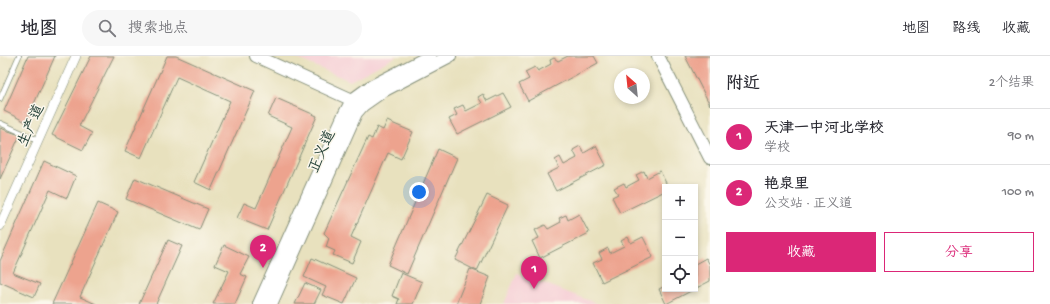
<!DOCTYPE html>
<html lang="zh">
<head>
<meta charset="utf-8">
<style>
	:root { --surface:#fff; --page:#f7f7f7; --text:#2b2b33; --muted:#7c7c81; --line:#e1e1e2; --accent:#db2777 }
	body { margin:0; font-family:"Gochi Hand","LXGW WenKai TC",sans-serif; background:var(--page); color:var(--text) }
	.controls { position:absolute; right:12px; bottom:12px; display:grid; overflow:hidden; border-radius:0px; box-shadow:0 2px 6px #0003 }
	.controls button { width:36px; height:36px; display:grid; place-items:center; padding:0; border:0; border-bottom:1px solid var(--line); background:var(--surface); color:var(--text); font:20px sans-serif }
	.compass { position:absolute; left:614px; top:12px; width:36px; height:36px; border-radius:50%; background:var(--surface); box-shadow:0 2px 6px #0003; rotate:333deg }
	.you { position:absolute; left:419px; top:136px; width:14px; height:14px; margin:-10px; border:3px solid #fff; border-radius:50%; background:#1a73e8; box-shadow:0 0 0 6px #1a73e833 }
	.badge { display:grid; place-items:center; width:26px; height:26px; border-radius:50%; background:var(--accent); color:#fff; font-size:13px; font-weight:700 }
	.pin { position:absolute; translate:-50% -33px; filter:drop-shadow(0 1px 2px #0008) }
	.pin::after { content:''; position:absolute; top:21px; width:14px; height:12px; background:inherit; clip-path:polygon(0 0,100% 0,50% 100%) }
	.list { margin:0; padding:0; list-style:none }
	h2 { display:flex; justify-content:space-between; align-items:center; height:52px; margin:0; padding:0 16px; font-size:17px }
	h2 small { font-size:13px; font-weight:400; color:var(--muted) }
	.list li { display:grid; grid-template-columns:26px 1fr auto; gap:12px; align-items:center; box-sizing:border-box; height:56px; padding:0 16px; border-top:1px solid var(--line) }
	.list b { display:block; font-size:15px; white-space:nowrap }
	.list p { margin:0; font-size:13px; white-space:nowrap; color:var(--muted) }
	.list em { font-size:13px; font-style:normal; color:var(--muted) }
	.actions { display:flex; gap:8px; padding:12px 16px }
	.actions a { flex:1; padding:9px 0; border:1px solid var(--accent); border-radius:0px; text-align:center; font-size:14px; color:var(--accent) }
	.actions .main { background:var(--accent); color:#fff }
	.icon { flex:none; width:22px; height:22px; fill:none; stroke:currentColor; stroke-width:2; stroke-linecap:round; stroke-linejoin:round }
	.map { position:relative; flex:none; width:710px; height:248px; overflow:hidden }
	header { display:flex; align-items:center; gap:24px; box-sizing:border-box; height:56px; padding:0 20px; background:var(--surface); border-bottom:1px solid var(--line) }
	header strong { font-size:19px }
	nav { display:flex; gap:22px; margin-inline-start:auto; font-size:14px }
	.search { width:280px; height:36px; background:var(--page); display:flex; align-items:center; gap:10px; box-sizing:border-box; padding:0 14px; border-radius:22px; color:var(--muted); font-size:15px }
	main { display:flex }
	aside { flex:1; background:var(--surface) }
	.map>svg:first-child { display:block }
	.built { fill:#f6cfd6 }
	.building { fill:#eda38e }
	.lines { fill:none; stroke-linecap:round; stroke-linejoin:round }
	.service-casing { stroke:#848f79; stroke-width:6 }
	.minor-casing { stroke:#848f79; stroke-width:10 }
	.tertiary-casing { stroke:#848f79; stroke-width:14 }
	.service { stroke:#fff; stroke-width:4.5 }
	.minor { stroke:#fff; stroke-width:9 }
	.tertiary { stroke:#fff; stroke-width:12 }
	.labels { text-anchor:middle; stroke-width:3; stroke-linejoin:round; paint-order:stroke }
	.street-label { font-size:15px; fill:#1f3d34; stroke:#fbf7ec }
</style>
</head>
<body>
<header>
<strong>地图</strong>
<div class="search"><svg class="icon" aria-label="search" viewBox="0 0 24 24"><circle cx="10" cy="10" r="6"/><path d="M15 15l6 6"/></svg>搜索地点</div>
<nav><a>地图</a><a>路线</a><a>收藏</a></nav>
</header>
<main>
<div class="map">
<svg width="710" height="248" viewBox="0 0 710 248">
	<rect width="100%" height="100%" fill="#fbf7ec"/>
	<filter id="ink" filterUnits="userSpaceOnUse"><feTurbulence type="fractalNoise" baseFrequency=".025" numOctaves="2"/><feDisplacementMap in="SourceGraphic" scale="8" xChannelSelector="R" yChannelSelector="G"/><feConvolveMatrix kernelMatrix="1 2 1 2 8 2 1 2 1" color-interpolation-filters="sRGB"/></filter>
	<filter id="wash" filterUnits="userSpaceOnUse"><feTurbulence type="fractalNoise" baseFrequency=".012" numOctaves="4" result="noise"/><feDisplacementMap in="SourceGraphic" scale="16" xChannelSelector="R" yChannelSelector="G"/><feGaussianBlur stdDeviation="0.9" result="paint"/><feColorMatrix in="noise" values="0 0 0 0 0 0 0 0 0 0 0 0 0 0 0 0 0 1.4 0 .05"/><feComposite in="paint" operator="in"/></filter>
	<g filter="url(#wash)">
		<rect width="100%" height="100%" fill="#e8e1be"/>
		<path class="built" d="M291,0H397L350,25Z
			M517,217L598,248H504Z"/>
		<g id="blocks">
			<path class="building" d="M28,0H55L26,66L4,55Z
				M91,0H114L79,70L92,77L83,94L52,79Z
				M167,0H176L255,35L211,134L194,126L230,45L177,21L141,102L125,95Z
				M568,0H594L598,7L528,45L519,28L529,23L525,16L535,11L538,15L551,8L550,4L554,2L558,5Z
				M685,0H710V49Z
				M503,37L511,51L457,78L449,63L457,59L454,53L463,49L466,55L482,47L478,41L483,38L487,45Z
				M276,42L317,60L267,174L237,162L244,147L256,152L292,71L268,60Z
				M387,65L413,76L401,103L388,97L351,181L361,186L352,207L333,199L335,195L326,191L329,182L324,177L368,81L372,83L377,71L383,74Z
				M0,72L20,79L0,123Z
				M580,90L584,97L596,90L606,109L556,135L547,118L559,112L555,104L560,101L564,109L577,102L573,94Z
				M438,93L457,102L407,218L388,209Z
				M44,105L76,120L67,142L50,134L13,217L40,228L34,241L0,226V205Z
				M644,115L647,122L660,115L668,131H665V135L620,157L612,141L618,138L614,132L624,127L626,131L639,124L636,119Z
				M135,122L208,153L199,174L126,143Z
				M487,139L508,149L477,215L455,204Z
				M98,147L118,156L80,241L96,248H52Z
				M579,158L589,177L540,202L532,185L539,182L535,174L545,169L548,173L561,166L559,162L566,159L568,164Z
				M628,181L631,187L643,181L653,201L602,226L593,207L602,203L599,197L608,192L610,197L624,190L621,185Z
				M168,184L182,190L156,248H139Z
				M224,189L249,201L240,218L247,221L235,248H213L229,215L215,209Z
				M312,202L356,222L344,248L322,239L326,231L304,221Z
				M706,202L710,209V225L666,248L659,233L665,230V233H695V208Z
				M470,213L490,221L480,248H456Z
				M401,217L422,226L413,248H397L399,243L392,240Z
				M305,227L321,234L314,248H295Z"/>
		</g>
	</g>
	<g filter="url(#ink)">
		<use href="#blocks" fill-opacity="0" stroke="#848f79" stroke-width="1"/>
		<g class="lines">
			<g class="service-casing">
				<path id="service" d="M0,43L19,0
					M0,67L38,84"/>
			</g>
			<g class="minor-casing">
				<path id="minor" d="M0,170L76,0"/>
			</g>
			<g class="tertiary-casing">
				<path id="tertiary" d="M256,0L359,47
					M658,0L710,102
					M259,248L343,61L352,44L370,31L430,0
					M271,248L356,57L363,49L383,35L450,0"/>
			</g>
			<use href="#service" class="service"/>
			<use href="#minor" class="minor"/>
			<use href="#tertiary" class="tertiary"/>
		</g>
	</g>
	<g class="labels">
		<g class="street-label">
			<text transform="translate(30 69) rotate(-66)" y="5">生产道</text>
			<text transform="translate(321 95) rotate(-66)" y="5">正义道</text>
		</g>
	</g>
</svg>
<div class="controls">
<button>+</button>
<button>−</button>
<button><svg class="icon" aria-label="locate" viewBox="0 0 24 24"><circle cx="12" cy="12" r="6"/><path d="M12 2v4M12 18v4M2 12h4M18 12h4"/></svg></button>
</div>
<svg class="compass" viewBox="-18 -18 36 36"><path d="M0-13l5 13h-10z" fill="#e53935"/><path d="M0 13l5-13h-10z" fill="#7c7c81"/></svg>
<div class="you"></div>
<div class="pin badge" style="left:534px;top:233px">1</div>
<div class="pin badge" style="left:263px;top:212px">2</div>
</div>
<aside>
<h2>附近<small>2个结果</small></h2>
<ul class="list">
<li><span class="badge">1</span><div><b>天津一中河北学校</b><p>学校</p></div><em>90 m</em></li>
<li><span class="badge">2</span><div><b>艳泉里</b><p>公交站 · 正义道</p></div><em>100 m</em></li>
</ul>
<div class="actions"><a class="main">收藏</a><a>分享</a></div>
</aside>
</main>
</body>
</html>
